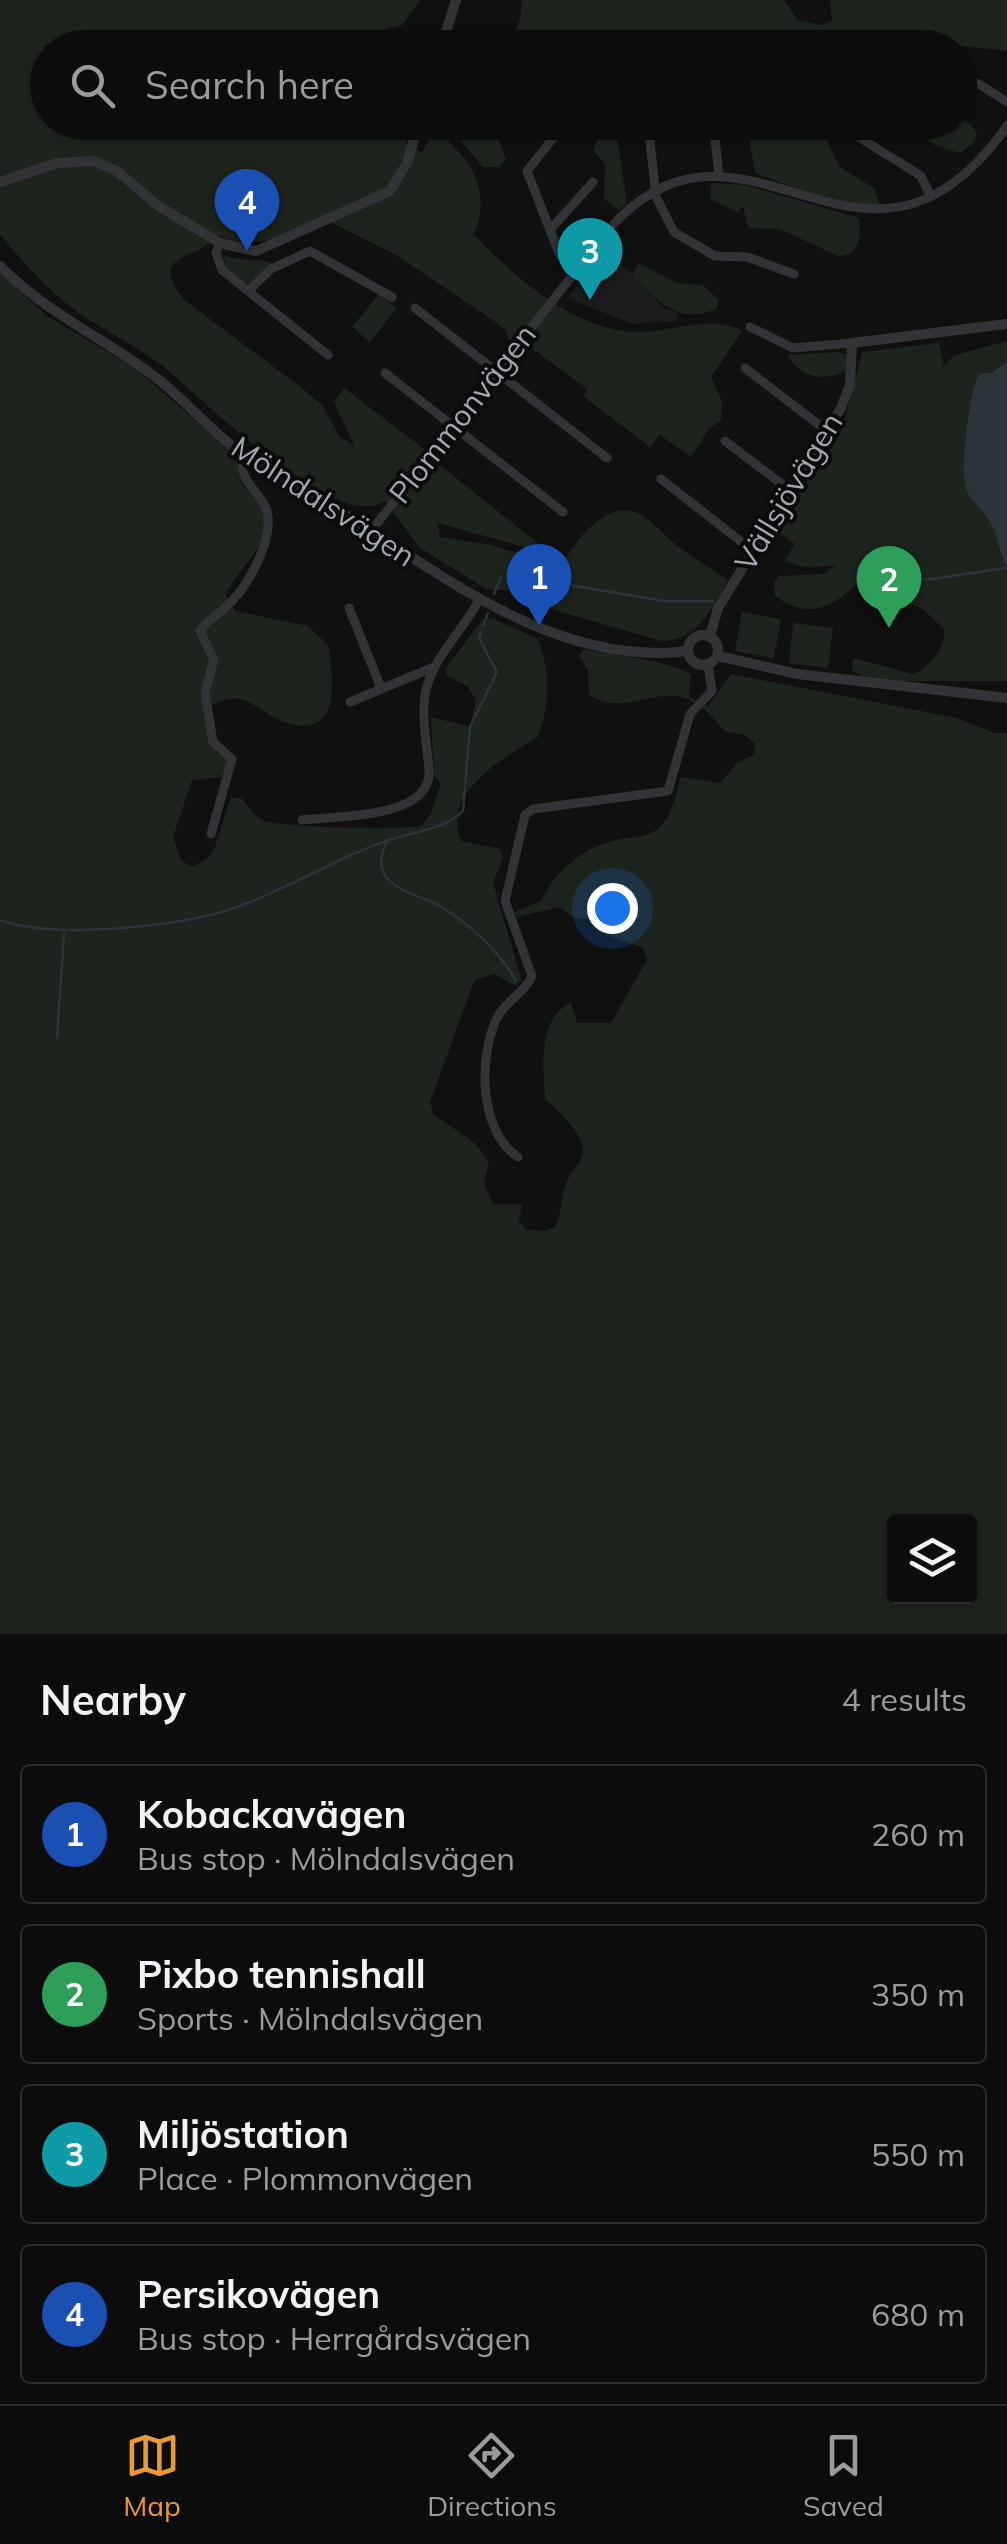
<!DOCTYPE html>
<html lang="en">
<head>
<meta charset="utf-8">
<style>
	:root { --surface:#0c0c0d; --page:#151516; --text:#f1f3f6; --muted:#9a9b9d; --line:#2c2c2e; --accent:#ea9a30 }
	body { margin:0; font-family:Mulish,sans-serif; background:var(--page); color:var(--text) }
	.controls { position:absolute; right:30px; bottom:30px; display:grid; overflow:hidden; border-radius:10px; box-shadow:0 2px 8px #0004 }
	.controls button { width:90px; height:90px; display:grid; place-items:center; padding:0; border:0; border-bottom:2px solid var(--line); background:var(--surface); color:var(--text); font:50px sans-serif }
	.you { position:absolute; left:612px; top:908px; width:35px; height:35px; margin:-25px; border:8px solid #fff; border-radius:50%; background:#1a73e8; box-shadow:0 0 0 15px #1a73e833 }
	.badge { display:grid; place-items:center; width:65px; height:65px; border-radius:50%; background:var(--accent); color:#fff; font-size:32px; font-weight:700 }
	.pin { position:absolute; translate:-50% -82px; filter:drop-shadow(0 2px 5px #0008) }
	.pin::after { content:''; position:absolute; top:52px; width:35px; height:30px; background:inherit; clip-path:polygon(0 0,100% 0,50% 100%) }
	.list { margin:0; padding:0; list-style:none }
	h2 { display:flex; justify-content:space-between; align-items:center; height:130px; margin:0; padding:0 40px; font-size:42px }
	h2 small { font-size:32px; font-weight:400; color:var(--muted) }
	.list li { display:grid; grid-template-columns:65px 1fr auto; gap:30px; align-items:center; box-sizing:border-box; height:140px; margin:0 20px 20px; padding:0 20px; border:2px solid var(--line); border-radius:10px }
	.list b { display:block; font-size:38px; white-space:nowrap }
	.list p { margin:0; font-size:32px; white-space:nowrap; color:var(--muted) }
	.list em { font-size:32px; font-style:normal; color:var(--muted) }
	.icon { flex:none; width:55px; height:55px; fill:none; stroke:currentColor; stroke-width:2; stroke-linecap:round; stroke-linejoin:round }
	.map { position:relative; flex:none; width:1007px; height:1634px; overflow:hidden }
	.search { position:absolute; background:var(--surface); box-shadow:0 2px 8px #0004; left:30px; right:30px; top:30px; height:110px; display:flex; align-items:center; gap:25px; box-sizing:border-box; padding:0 35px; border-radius:55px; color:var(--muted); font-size:38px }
	.sheet { height:770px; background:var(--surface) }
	nav { display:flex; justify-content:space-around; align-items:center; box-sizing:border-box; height:140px; border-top:2px solid var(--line); background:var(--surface); font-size:28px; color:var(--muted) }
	nav a { display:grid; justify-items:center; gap:5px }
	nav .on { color:var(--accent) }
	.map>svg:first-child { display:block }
	.built { fill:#1c1c1e }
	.green { fill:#1d241d; fill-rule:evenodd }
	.water { fill:#2a3439 }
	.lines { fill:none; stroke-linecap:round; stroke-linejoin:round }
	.stream { stroke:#2a3439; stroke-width:2.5 }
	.minor { stroke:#313336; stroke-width:9 }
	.tertiary { stroke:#313336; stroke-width:10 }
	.labels { text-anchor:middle; stroke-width:8; stroke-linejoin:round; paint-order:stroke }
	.street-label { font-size:30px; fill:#a2a8b2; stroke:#0b0b0c }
</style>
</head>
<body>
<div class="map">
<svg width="1007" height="1634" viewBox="0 0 1007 1634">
	<rect width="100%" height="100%" fill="#101011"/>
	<path class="built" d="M607,248L663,308L679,313L676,321L632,324L568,298Z"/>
	<path class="green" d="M0,0H420L402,25L377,32L372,47L48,48V122L410,123L406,144L422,153L435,128C469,159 493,186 474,235C516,278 579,335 644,332C675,330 714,315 742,331L711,377L722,401L721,420L709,429L691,457L660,435L650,447L584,397L586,388L519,339L510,342L506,330L494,321L396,255L324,219C286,234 257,252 217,235C197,263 147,251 183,299L302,388L323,406L340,437L354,445L334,402L344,388L427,451L405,478L422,480L436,462L553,555L438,523L440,537L491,545L557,565C572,555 578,535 593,525C626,499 639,510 665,535C683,552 707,566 728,580C711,610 699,640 661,641L544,607L525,592L486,589L419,547L385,501C335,535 200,395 160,364C133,344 103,330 76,311C47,290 23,261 0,235Z
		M522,0H784L798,20L821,25L832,21L830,0H1007V51L898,38L882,48L453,47L464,34L488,44H509L520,20Z
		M960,119L972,125L977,134L974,143L960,153L934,145L899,123L960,122Z
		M445,123H512L498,139L506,159L499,167H483Z
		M595,123H615L627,203L619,210L604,199L605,164L593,150L602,134Z
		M747,123H818L840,167L874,188L880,206C836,206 796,188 755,173Z
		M711,183L746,185L859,218C861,236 860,256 838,256L780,229L748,228L743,206L738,213L711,199Z
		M223,255C242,262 257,257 275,264L248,284L227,270Z
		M639,263L677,283L703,285L719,300L717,308C680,327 656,300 632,275Z
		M0,273L47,316L136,369L239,458L241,482C246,490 252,493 258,500C287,534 236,567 226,595L235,611L308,626L328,645C334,681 342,743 281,721C267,715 254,702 239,699C228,697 218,703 208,707L215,742L230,762L222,777L192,780L173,837L182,861L192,867L209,857L215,847L231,798H241C248,805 253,816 263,820C279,828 402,830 421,826L432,812L441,782L434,776L431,717L470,727L476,700L468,687L446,675L445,669L483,619L492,618L538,639C551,674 550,702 538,737C503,758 441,793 461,841L500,849L503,858L493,883L522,981L514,985L494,974L474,981L430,1102L433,1114L476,1144L489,1162L484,1183L493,1204H522L519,1220L525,1229L546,1231L555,1226C563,1212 560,1194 568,1179C573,1169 582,1163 583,1150C585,1138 557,1107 545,1100C544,1066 536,1021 571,1002L577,1023H611L647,960L642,947L609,936L593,918L576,919L559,907L517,917L515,912L542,900C556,868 586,846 621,839C634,837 648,837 659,828C672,815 676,794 681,777L720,783L737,763L755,754V743L744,735L724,731C671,659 638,725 589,695L588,670L579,656L583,649C620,657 659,658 691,674L689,697L708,706L731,674L957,718L994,733H1007V1634H0ZM894,1522H970V1596H894Z
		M379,294L397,308L370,342L352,327Z
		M1007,341V362L993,372L979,374C967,393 960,470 967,492C971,503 986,513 991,524C999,538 998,554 1007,568V681H871L852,670L853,658L913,674C931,667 944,649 945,630L925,611L867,579L860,580C834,607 809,621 775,596L774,582L779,576L823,574L836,566L803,567L784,561L795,544L775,530L845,420L862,352L939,343L944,365L955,355Z
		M840,352L846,354L847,370C825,382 801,379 787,355Z
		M742,612L781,619L774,658L735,651Z
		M793,623L833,628L828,668L789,663Z"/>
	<path class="water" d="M1007,362V568C998,554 999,538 991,524C985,512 972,503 967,492C959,476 968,391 979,374L993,372Z"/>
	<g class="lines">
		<path class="stream" d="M864,566L925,580L1006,568
			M545,581L664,601H713
			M494,594L501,577
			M483,626L488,613
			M387,840C382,853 377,866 387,878C402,895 425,896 443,908C470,924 501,954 516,981
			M0,920C52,939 164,927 218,913C276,897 330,860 386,841C413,831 442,831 463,811L470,727L497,672L479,638L481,632
			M57,1037L64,934"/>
		<path class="minor" d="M960,80L979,84L1007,102
			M566,122L527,171L560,256L577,270
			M648,122L656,197L674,232L715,256L747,257L794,274
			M713,122L719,174
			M854,122L857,136L921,176L931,197
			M550,230L593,182
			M220,243L216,253L222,270L328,355
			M248,291L271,269L310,251L392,297
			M415,308L607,458
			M750,327L793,348L852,343
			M745,368L827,431
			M385,373L563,512
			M725,441L791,491
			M661,479L753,551
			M371,531L609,229C746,75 863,329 1007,126
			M349,608L381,688
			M350,702L434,667
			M302,820C336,816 430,819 429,772C428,747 421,720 425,694C432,658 462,632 479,600
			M211,834L232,759L213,742L205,692L214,660L200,631C207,619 220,614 229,604C249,585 274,539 267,511C260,489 236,482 244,455
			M518,1157C479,1132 478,1057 497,1018C505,1001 525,993 532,976L505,901L525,815L533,809L668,791L690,714L712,691L708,665"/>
		<path class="tertiary" d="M441,48L456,0
			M0,182L57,163L93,161L117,171L157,205L220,243L256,251L390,191L407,163L419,122
			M0,266C46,313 102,337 154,376C186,400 212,433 245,456C278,478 316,495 350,517C450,581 561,667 688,651
			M688 650a15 15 0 1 1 30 0a15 15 0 1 1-30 0Z
			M710,636L718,608L841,408L850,385L852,343L1007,324
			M718,656L797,674L1007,698"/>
	</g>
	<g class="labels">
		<g class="street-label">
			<text transform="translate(463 414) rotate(-52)" y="10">Plommonvägen</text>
			<text transform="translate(789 492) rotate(-59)" y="10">Vällsjövägen</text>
			<text transform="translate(323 502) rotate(33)" y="10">Mölndalsvägen</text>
		</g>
	</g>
</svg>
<div class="controls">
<button><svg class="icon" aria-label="layers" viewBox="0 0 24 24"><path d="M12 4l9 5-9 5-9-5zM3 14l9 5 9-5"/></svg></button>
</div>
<div class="you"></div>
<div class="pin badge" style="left:539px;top:626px;background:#1a4fb4">1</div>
<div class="pin badge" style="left:889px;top:628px;background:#2e9e5b">2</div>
<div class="pin badge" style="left:590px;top:300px;background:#0f9aa8">3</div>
<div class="pin badge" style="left:247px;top:251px;background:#1a4fb4">4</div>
<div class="search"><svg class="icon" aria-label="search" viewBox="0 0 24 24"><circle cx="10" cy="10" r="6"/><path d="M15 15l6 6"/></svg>Search here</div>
</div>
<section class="sheet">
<h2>Nearby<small>4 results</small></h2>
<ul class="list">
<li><span class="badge" style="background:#1a4fb4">1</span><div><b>Kobackavägen</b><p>Bus stop · Mölndalsvägen</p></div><em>260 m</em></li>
<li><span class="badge" style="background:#2e9e5b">2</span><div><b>Pixbo tennishall</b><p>Sports · Mölndalsvägen</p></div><em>350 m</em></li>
<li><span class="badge" style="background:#0f9aa8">3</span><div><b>Miljöstation</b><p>Place · Plommonvägen</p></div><em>550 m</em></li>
<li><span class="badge" style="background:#1a4fb4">4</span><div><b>Persikovägen</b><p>Bus stop · Herrgårdsvägen</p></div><em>680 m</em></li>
</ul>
</section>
<nav>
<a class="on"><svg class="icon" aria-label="map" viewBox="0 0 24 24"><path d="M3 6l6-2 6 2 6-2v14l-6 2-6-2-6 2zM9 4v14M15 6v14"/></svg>Map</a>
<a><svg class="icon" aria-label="directions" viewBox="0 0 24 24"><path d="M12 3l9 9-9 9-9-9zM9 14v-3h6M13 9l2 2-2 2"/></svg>Directions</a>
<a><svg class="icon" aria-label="saved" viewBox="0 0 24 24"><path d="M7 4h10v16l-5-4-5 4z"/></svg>Saved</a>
</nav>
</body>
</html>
